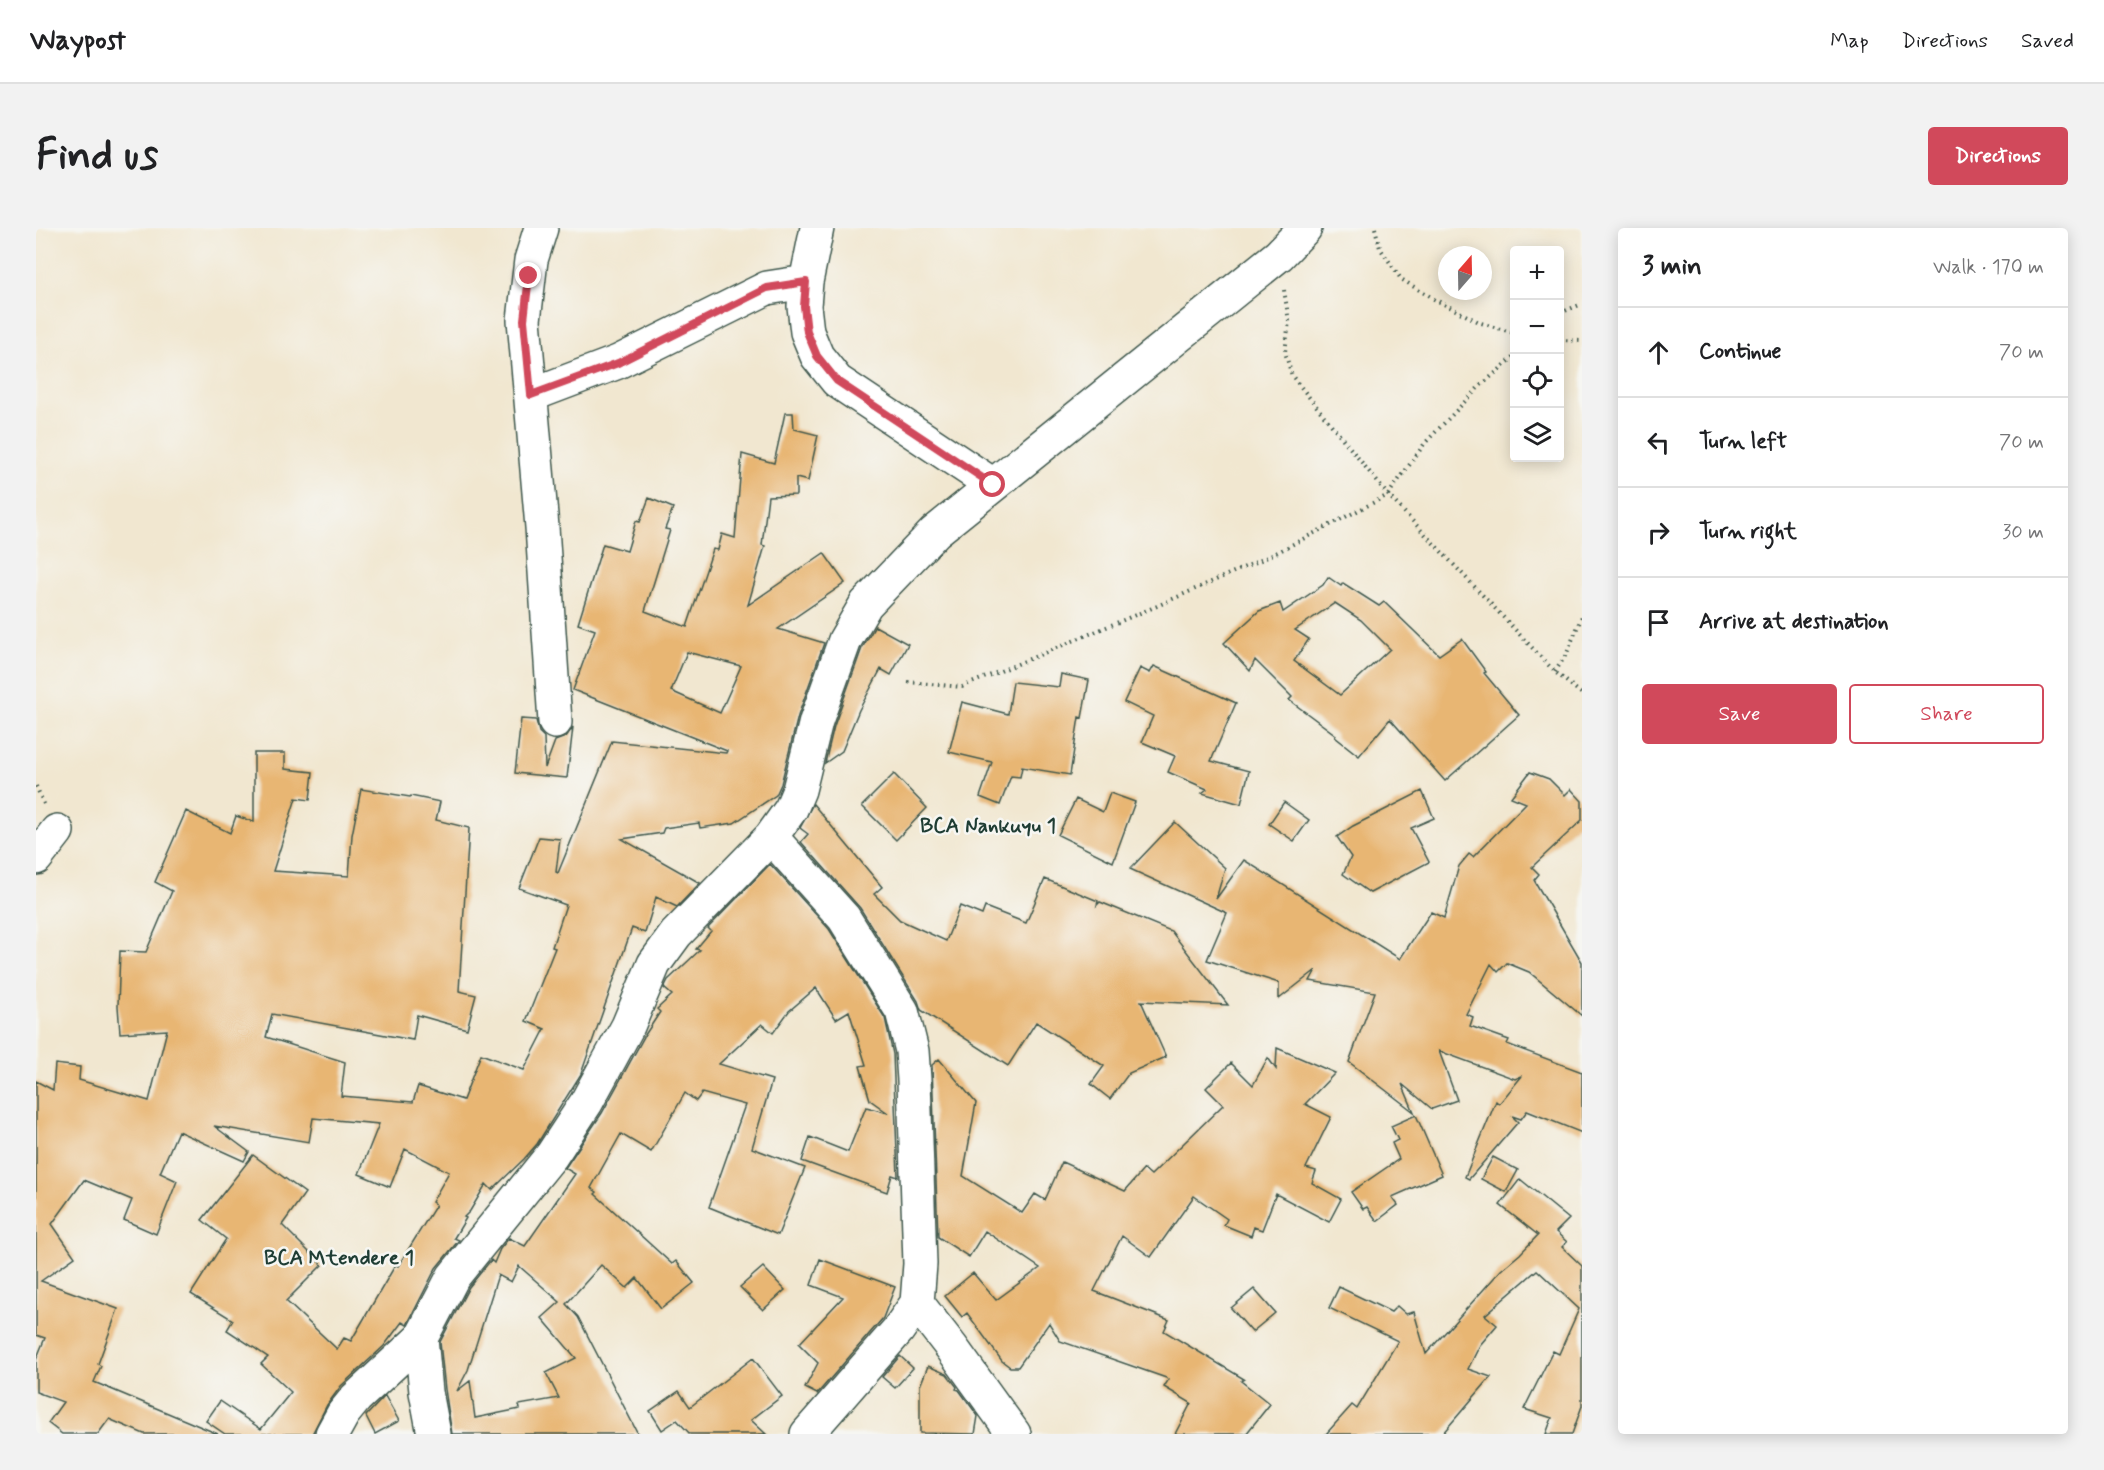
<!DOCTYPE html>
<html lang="en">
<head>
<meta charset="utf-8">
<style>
	:root { --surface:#fff; --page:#f2f2f2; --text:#202124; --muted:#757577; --line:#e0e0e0; --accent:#d1495b }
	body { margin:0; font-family:Mynerve,sans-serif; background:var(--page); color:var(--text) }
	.controls { position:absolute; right:18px; top:18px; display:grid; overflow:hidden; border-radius:6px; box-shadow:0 3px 15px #0003 }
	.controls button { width:54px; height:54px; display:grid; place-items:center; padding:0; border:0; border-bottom:2px solid var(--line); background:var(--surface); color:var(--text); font:30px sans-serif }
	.compass { position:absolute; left:1402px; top:18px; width:54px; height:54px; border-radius:50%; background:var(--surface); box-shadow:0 3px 15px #0003; rotate:20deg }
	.stop { position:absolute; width:18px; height:18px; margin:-14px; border:4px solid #d1495b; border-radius:50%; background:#fff }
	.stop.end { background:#d1495b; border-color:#fff; box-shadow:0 2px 6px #0008 }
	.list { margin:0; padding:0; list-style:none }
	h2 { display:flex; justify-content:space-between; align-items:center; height:78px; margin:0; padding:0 24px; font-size:26px }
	h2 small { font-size:20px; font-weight:400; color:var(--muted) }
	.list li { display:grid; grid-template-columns:39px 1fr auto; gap:18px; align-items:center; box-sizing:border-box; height:90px; padding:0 24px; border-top:2px solid var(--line) }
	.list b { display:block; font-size:22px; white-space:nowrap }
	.list em { font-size:20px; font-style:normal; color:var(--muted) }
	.actions { display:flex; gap:12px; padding:18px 24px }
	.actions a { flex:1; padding:14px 0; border:2px solid var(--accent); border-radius:6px; text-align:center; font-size:21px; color:var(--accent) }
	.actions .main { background:var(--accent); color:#fff }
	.icon { flex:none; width:33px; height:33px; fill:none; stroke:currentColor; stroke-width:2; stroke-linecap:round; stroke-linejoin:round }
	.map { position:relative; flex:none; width:1546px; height:1206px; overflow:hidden; border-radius:6px }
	header { display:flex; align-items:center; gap:36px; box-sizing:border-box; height:84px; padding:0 30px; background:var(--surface); border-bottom:2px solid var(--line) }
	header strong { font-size:28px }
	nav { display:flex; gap:33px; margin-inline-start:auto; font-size:21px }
	.intro { display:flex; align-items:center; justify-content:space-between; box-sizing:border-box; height:144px; padding:0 36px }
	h1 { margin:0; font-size:42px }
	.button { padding:15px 27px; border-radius:6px; background:var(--accent); color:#fff; font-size:21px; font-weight:700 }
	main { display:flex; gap:36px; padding:0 36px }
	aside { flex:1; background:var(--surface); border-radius:6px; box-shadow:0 3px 15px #0003 }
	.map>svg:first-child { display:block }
	.building { fill:#e8b673; fill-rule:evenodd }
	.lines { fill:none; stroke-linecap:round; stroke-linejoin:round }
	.minor-casing { stroke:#3e564b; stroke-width:36 }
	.path { stroke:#3e564b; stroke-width:4; stroke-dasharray:1.5 4.5; stroke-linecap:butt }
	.minor { stroke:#fff; stroke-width:33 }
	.route { stroke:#d1495b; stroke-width:8 }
	.labels { text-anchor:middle; stroke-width:5; stroke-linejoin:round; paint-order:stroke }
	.quarter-label { font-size:21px; font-weight:bold; fill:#1f3d34; stroke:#f6f6f2 }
</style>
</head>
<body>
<header>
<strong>Waypost</strong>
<nav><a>Map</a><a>Directions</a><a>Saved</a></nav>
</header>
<div class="intro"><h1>Find us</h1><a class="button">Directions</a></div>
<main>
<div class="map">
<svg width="1546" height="1206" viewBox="0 0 1546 1206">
	<rect width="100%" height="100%" fill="#f6f6f2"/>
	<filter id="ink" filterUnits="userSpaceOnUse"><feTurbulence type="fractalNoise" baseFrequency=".0167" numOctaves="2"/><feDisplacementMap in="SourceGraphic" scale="12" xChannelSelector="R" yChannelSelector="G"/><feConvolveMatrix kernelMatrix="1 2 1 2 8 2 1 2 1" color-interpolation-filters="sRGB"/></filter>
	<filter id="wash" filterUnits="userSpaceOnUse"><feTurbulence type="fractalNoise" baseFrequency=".008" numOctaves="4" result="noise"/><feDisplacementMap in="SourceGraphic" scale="24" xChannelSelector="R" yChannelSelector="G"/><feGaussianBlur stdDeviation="1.35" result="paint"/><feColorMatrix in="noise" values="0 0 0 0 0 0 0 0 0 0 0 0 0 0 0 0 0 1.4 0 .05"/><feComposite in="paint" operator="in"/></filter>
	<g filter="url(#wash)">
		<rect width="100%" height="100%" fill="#f1e7d0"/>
		<g id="blocks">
			<path class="building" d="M749,185H757L758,201L782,207L772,253L760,250V267L732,268L726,317L729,318L712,377L788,325L809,355L742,401L788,415L762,488L745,556L740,567L698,595L664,600L663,595L628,600L626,605L586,611L664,655L641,679L620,669L609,705L596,700L545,846L501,916L488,931L456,962L450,956L434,983L428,989L430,990L418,1010L423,1012L400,1040L371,1097L366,1094L348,1118L305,1158L291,1177L276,1206H189L170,1193L184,1173L225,1201L255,1164L225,1136L232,1129L191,1102L197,1092L155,1066L190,1011L166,992L217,927L269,965L246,997L286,1037L250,1073L301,1121L308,1110L315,1113L360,1036L362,1038L400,977L396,974L413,944L369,921L354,959L323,946L343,896L277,890L273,914L178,898L213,924L208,933L142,903L124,945L141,953L120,1006L88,992L96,972L48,952L16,996L39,1029L5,1053L82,1081L62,1136L65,1138L58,1154L182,1206H108L73,1191L62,1206H26L12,1195L27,1174L0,1164V1132L9,1110L0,1107V853L17,862L19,836L44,839L43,852L113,873L131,802L84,805L82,778L84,723L110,724L136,663L119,654L150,583L194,605L200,588L218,594V525H249V541L277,544L274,572L260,570L237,643L313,648L316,607L325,561L374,569L375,568L404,574L400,592L433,600L423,763L440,767L431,801L381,787L377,812L236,786L230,809L309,834L305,868L377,874L382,858L427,872L445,826L488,842L509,801L490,793L519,720L516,719L530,677L483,660L503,609L524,611L520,644L522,645L576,513L690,525L691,523L537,462L559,402L542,396L567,316L591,323L600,293L604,294L613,270L637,280L629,301L634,302L630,315L609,383L651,399L677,321L682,322L686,306L699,310L706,226L738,235ZM651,424L705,438L684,485L635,463Z
				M1292,349L1305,358L1307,355L1343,378L1348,374L1403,427L1426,411L1450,444L1448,445L1483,487L1409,553L1354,491L1323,528L1299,509L1300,507L1253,472L1256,469L1219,432L1214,443L1188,415L1223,383L1244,375L1247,384L1287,357ZM1299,375L1325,392L1354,421L1304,467L1258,433L1273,411L1259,402Z
				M839,398L872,416L855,447L845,441L823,482L806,523L789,535L798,498L826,420Z
				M1118,438L1200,475L1175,533L1213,543L1205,576L1166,565L1171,561L1132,544L1139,528L1106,514L1117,488L1088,474L1104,440L1114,445Z
				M1025,446L1053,452L1046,490L1043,489L1034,547L986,539L984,549L975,548L964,577L944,569L956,534L913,524L926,474L972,486L977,454L1023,459Z
				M485,491L500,492L503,504L508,509L509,540L519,513L530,509L537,499L531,550L479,545Z
				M1494,544L1513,551L1529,567L1535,561L1546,573V592L1496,639L1503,646L1498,652L1546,734V788L1493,744L1471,735L1462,744L1455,736L1430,786L1437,789L1434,798L1473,812L1471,816L1546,844V905L1491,883L1485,891L1476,888L1482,894L1433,951L1429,949L1460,873L1463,876L1486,848L1479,851L1403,823L1421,872L1396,881L1366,856L1378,884L1313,834L1339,764L1274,753L1280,742L1243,771V755L1171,732L1191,685L1094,641L1139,594L1189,640L1180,671L1208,632L1364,731L1395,684L1408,690L1423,638L1433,626L1437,629L1490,575L1475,569Z
				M858,546L891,580L860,612L826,578Z
				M1386,563L1398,590L1375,600L1393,634L1334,665L1307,646L1315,629L1301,609L1317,598Z
				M1074,565L1099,574L1077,634L1022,607L1040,571L1067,584Z
				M1248,574L1273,592L1258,613L1233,596Z
				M777,576L846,659L838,666L864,692L910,713L924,678L946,687L949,679L990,695L1009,651L1062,673L1061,677L1064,674L1135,703L1192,777L1105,773L1130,829L1093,845L1074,871L1055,856L1068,838L1000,794L972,838L885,782L882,773L824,680L765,614L772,606L764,600Z
				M734,636L793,701L849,790L857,826L862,949L856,947L851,964L766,933L774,909L812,924L830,879L852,885L834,872L824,838L830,837L813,783L800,791L780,760L753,783L737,805L726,796L683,836L736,852L716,920L769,940L742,1007L673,979L709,877L666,865L660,873L649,865L615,924L585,906L555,960L561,964L559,966L636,1036L640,1033L658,1055L625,1081L601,1050L591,1060L565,1037L530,1076L542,1089L602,1206H416L409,1161L404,1114L433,1059L455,1032L458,1035L464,1021L473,1010L489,1018L539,946L529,940L566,885L609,807L624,784L621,781L636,767L628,760L632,752L664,722L660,721L675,703L672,700ZM483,1038L524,1074L506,1090L540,1130L510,1145L523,1170L483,1177L484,1181L439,1190L434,1153L421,1163L432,1142L462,1047L475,1054Z
				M1241,820L1299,845L1269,876L1295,889L1270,940L1280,943L1276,955L1305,971L1293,994L1240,966L1226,1002L1218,999L1215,1008L1188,997L1191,991L1158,968L1115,1029L1086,1008L1058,1063L1133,1092L1128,1103L1208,1151L1205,1153L1234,1176L1210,1206H1139L1155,1175L1128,1159L1133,1151L1024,1113L1013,1095L982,1139H974L966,1133L931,1085L926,1089L909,1068L937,1045L960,1072L1004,1040L949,1003L933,1029L902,1009L896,837L903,831L940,875L927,948L986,985L999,966L1009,972L1026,934L1089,963L1108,941L1115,947L1187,877L1170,860L1195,835L1217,857L1232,830L1240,841Z
				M1380,887L1406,947L1356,969L1362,977L1341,993L1331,979L1327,981L1315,964L1363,931L1356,915L1362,912L1355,898Z
				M1457,929L1482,942L1470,964L1445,951Z
				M1484,951L1533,991L1520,1004L1531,1014L1526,1019L1546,1038V1178L1536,1206H1510L1516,1190L1488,1181L1517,1123L1523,1126L1543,1081L1501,1042L1449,1087L1461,1097L1444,1117L1432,1141L1455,1149L1406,1206H1290L1316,1177L1321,1181L1362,1113L1293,1080L1303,1059L1355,1084L1361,1078L1370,1086L1378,1084L1390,1126L1465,1042L1484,1026L1502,1007L1464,977Z
				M784,1031L859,1059L847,1090L781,1166L769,1160L782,1135L763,1116L807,1069L775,1057Z
				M727,1039L749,1062L727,1082L704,1059Z
				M1218,1061L1239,1085L1216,1104L1195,1080Z
				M864,1128L877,1140L859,1160L846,1149Z
				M717,1130L746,1168L715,1192L730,1206H654L641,1192L626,1202L614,1183L643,1163L654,1179Z
				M892,1138L911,1146L921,1159L920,1161L923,1162L942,1188L939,1206L884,1205V1158Z
				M349,1168L363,1193L339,1206L330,1188Z"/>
		</g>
	</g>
	<g filter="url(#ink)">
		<use href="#blocks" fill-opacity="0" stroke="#3e564b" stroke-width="1.5"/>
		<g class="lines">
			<g class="minor-casing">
				<path id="minor" d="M505,0L495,32L488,92L506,299L519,494
					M781,0L770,54L768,78L771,104L781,128L801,153L957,257
					M495,167L582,134L731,60L770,54
					M735,609L808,690L866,783L876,823L878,852L884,1036L881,1075L862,1102L771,1206
					M0,630L21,603
					M881,1075L916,1120L978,1206
					M385,1110L390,1164L398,1206
					M296,1206L307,1186L320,1170L385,1110L417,1049L516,927L550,875L592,798L618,736L640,706L735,609L755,581L763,562L780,493L809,412L830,376L899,304L1243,27L1269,0"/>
			</g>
			<path class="path" d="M1339,0L1344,20L1365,51L1398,71L1445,95L1478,105
				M1248,62L1253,93L1249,124L1256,148L1352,267L1519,444L1546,466
				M1524,85L1546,76
				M1524,112L1546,113
				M1519,444L1531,425L1546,388
				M872,454L926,459L1121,378L1236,327L1352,267L1389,215L1443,159L1478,129
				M0,558L8,576"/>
			<use href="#minor" class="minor"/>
		</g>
	</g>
	<g class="lines" filter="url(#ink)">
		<path class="route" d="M493,48L488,92L495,167L582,135L731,60L770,54L768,78L771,104L781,128L801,153L957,257"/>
	</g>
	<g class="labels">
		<g class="quarter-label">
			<text x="952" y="604">BCA Nankuyu 1</text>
			<text x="303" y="1036">BCA Mtendere 1</text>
		</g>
	</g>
</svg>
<div class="controls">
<button>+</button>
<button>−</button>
<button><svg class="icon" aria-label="locate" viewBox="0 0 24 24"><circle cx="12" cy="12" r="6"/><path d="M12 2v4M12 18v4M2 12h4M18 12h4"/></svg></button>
<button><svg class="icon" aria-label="layers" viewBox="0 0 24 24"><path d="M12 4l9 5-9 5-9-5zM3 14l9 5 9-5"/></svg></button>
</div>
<svg class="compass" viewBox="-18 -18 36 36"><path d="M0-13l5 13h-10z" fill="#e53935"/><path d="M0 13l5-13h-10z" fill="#757577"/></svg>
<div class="stop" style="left:957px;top:257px"></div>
<div class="stop end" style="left:493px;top:48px"></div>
</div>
<aside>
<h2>3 min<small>Walk · 170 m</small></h2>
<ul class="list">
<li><svg class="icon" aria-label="ahead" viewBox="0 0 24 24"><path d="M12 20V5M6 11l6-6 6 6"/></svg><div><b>Continue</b></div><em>70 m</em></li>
<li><svg class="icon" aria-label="left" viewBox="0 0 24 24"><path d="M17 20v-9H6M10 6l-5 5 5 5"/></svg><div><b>Turn left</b></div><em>70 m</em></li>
<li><svg class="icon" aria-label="right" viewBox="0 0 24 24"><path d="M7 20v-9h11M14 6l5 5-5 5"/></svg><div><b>Turn right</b></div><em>30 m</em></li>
<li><svg class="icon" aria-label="arrive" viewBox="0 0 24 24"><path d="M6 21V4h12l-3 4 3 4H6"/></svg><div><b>Arrive at destination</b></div></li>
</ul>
<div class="actions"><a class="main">Save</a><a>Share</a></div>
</aside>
</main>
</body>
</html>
